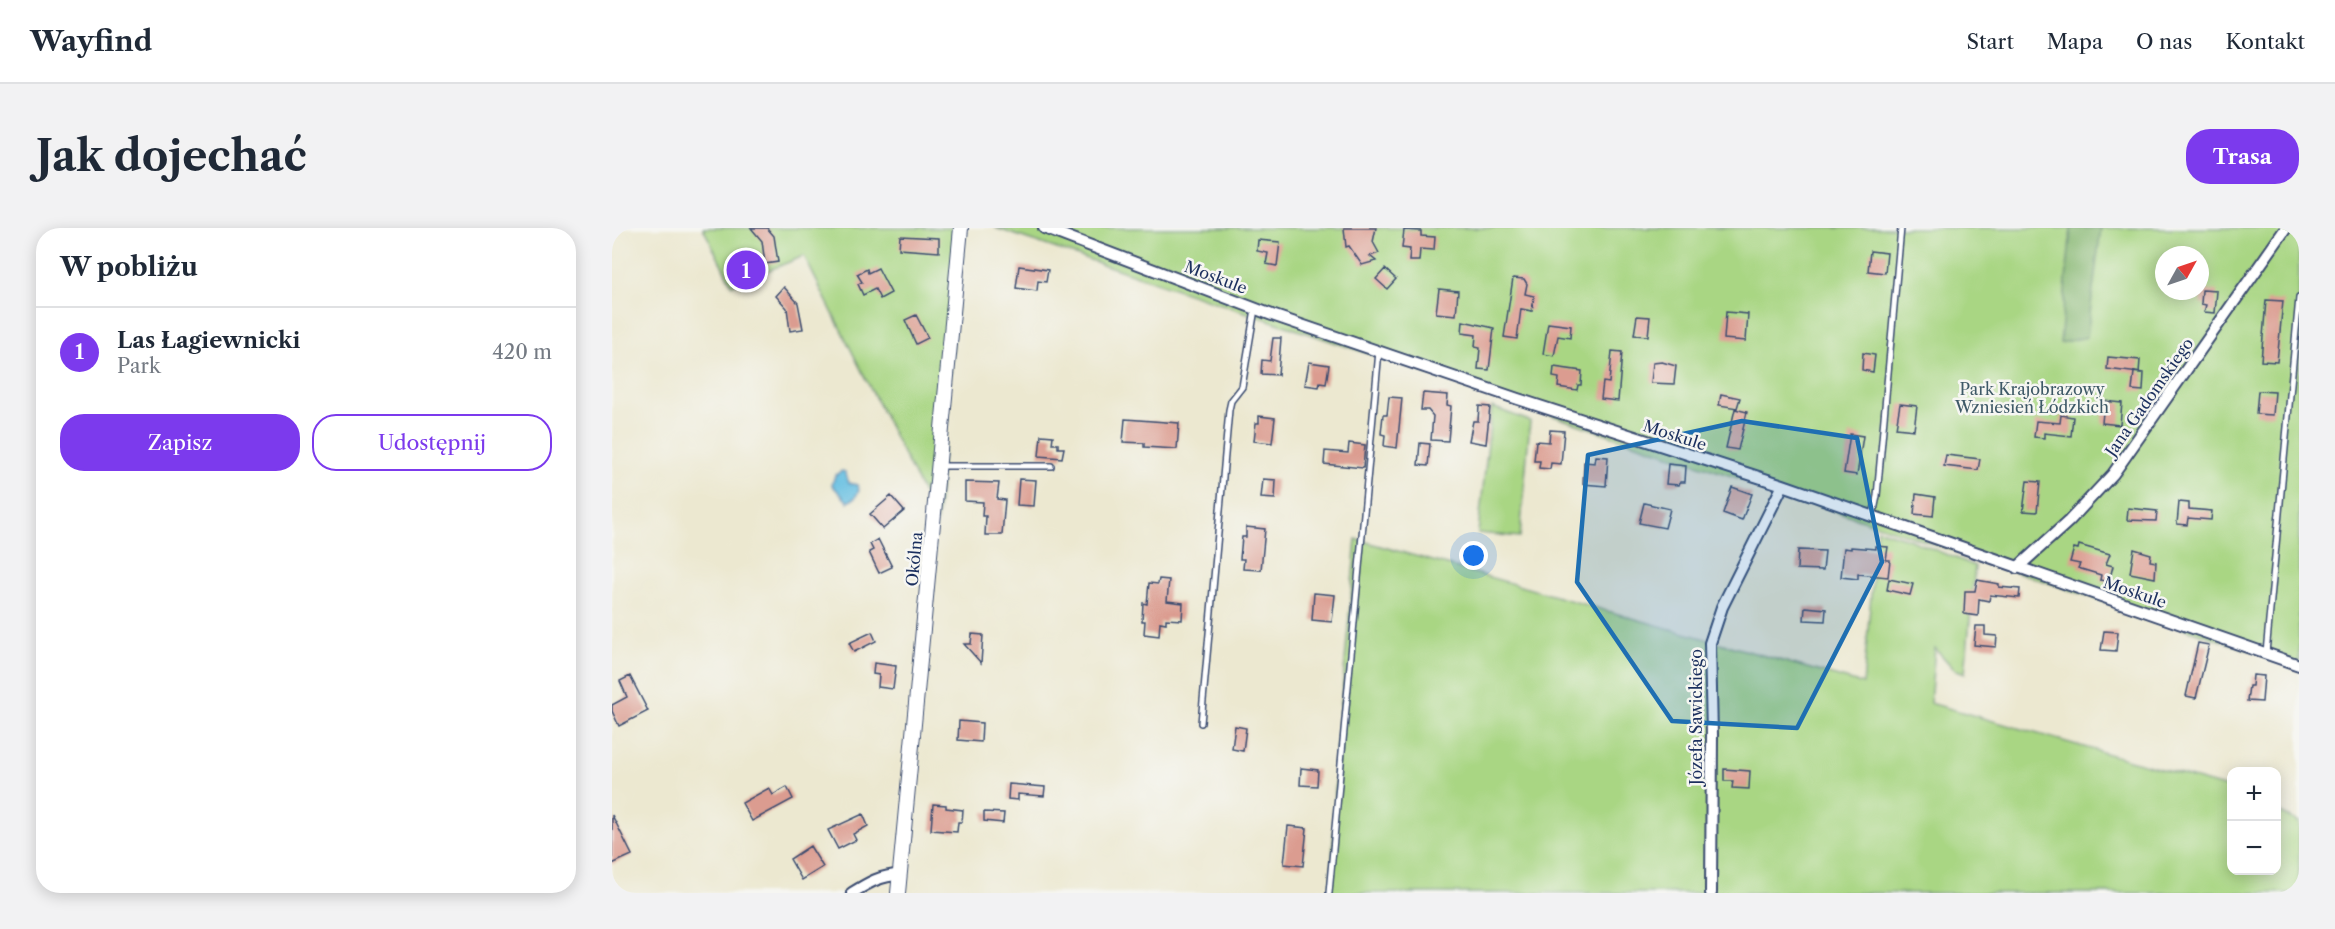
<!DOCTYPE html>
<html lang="pl">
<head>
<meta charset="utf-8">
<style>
	:root { --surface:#fff; --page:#f2f2f3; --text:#1f2937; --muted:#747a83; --line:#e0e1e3; --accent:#7c3aed }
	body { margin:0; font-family:"Libre Caslon Text",serif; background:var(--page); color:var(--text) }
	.controls { position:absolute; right:18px; bottom:18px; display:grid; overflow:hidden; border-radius:12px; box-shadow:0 3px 15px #0003 }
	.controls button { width:54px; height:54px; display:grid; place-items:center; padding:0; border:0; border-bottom:2px solid var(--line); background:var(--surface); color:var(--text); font:30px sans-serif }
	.compass { position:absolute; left:1543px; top:18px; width:54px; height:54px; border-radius:50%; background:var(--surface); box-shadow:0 3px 15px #0003; rotate:50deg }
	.you { position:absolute; left:862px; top:328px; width:21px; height:21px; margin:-15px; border:4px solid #fff; border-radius:50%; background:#1a73e8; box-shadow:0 0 0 9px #1a73e833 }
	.badge { display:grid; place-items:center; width:39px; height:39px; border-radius:50%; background:var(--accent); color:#fff; font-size:20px; font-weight:700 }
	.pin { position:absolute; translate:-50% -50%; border:3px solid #fff; box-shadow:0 2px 6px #0006 }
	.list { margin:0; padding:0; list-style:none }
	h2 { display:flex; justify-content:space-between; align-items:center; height:78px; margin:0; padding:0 24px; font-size:26px }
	h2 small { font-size:20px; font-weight:400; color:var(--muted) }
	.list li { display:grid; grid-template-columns:39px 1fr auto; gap:18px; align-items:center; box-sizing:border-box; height:90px; padding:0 24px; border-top:2px solid var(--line) }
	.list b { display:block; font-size:22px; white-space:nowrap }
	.list p { margin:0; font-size:20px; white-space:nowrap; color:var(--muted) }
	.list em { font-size:20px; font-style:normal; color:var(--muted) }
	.actions { display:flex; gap:12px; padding:18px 24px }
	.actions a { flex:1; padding:14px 0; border:2px solid var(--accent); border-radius:24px; text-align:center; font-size:21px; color:var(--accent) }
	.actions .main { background:var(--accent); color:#fff }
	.map { position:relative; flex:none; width:1687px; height:665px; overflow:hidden; border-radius:24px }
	header { display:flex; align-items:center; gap:36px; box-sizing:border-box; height:84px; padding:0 30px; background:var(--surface); border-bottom:2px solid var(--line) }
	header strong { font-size:28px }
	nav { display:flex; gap:33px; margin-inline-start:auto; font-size:21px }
	.intro { display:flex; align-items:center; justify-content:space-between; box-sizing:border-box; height:144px; padding:0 36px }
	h1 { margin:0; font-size:42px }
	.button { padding:15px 27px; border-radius:24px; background:var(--accent); color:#fff; font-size:21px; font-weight:700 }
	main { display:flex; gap:36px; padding:0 36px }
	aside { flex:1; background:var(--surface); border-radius:24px; box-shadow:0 3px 15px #0003 }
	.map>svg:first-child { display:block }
	.green { fill:#a9d683; stroke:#628270; stroke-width:1.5; fill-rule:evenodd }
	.forest { fill:#86b771; stroke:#507368; stroke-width:1.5 }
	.water { fill:#64bee1; stroke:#4076a0; stroke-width:1.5 }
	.building { fill:#db9c90 }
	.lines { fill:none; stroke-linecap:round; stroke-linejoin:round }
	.service-casing { stroke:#3a4b6f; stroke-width:8 }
	.minor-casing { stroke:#3a4b6f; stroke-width:14 }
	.tertiary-casing { stroke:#3a4b6f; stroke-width:16 }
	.service { stroke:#fff; stroke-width:5 }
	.minor { stroke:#fff; stroke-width:10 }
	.tertiary { stroke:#fff; stroke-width:14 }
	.marked { fill:#1f6fb2; fill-opacity:0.2; stroke:#1f6fb2; stroke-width:4.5; stroke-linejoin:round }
	.labels { text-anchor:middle; stroke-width:5; stroke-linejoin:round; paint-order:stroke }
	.street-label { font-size:16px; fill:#1b2f5e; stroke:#f6f6f2 }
	.park-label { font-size:16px; fill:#3e5967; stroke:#f6f6f2 }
</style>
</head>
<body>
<header>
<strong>Wayfind</strong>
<nav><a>Start</a><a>Mapa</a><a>O nas</a><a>Kontakt</a></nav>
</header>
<div class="intro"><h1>Jak dojechać</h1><a class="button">Trasa</a></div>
<main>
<aside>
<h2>W pobliżu<small></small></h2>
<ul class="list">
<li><span class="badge">1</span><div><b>Las Łagiewnicki</b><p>Park</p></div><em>420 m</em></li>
</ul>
<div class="actions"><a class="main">Zapisz</a><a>Udostępnij</a></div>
</aside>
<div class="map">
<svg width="1687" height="665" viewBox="0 0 1687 665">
	<rect width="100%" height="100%" fill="#f6f6f2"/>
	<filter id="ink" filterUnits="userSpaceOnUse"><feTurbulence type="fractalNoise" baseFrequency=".0167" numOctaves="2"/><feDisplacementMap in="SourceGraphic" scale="12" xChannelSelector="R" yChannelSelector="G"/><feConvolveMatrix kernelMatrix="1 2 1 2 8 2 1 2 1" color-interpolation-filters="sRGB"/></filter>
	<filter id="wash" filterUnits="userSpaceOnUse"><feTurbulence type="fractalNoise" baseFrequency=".008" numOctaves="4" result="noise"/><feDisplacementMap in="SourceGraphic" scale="24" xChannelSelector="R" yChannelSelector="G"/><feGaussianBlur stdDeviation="1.35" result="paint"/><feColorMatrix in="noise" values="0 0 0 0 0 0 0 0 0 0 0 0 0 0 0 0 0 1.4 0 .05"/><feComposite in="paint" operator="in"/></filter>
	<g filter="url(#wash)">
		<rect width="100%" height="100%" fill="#ece8d0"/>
		<path class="green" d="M91,0H352L325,293L192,28L120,57Z
			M383,0H1687V439ZM1552,27H1588V63H1552Z
			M880,179L918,193L908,309L866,305Z
			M1265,301L1299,312L1363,338L1353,445L1342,441L1323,420L1318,475L1619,561L1620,642H1664L1665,583L1687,594V665H719L725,522L744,311L1251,456Z"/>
		<path class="forest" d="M1459,0H1489L1475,109L1448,115Z"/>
		<path class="water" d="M230,243L233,244L237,255L245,257L247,262L243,270L236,274L220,257L223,247Z"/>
		<g id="blocks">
			<path class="building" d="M139,0H155L162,8L166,34L153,36L150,13Z
				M732,0H764L761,14L767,25L758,28L764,33L750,37L737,18L734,19Z
				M792,2L809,3V8L823,9L822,22L808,21L807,33H797L798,21L790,20Z
				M288,8L327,10V24L287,21Z
				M646,12L668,14L665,38L654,36L656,25L645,23Z
				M1258,23L1275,25L1273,45L1256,43Z
				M407,38L436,42L434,54L426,53L425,63L404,60Z
				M266,40L279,65L268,71L263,61L251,67L246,56L250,54L245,46L255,41L256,45Z
				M773,41L784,51L775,61L764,51Z
				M901,50L912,51L915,56L913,66L922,68L920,83L909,81L905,111L892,109Z
				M172,59L186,75L191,101L178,103L175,80L164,68Z
				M827,61L846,63L844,87L824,85Z
				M1590,62L1605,63L1603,85L1592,84L1594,77L1589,76Z
				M1654,72L1671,73L1665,134L1649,133Z
				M1114,84L1136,86L1134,113L1112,111Z
				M304,87L316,110L304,116L293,92Z
				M1025,88L1038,89L1036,108L1022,107Z
				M851,93L882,100L877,142L866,141L868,120L863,119L864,107L850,105Z
				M936,95L959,98L958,110L946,108L942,128L931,126Z
				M661,110H669L666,147L649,146L650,132L658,133Z
				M1000,123L1010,124L1006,173L989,171L991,154L997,155Z
				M1251,125L1263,127L1261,144L1250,142Z
				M1496,129L1528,132L1527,145L1495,141Z
				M697,134L717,137L714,156L708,155L707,159L693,157Z
				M1050,134L1064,138L1062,156L1039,155L1041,135Z
				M942,139L970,143L969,157H966L965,162L946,159L947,150L941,149Z
				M1522,144L1532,145L1531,163L1520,162Z
				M1646,163L1663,164L1661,187L1644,186Z
				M811,165L836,167L835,177L839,178L836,213L819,212L821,188L816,182H809Z
				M1109,166L1128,170L1125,180L1107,177Z
				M777,169L790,170L785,220L772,218L773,207L769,206L771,187H775Z
				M1492,173L1510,175L1508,197L1490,195Z
				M1288,176L1305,178L1302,202L1284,200Z
				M867,178L878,179L874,216L857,213L861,193H866Z
				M1123,181L1135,184L1126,222L1114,220Z
				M1449,187L1461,189L1459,208L1432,205V210L1422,209L1424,193L1448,195Z
				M647,188L663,190L660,215L642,213L644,195H647Z
				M513,191L567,195L565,221L532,219V215L511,214Z
				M938,202L952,203L949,236L939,235L938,241L927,240L928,233H922L924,213L937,214Z
				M1238,206L1251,208L1245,247L1232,245Z
				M429,207L441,208L440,216H446V220H452L450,230L427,228Z
				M737,215L753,217L751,240L712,236L713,223L736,225Z
				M808,215L818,216L816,238L806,237Z
				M1334,227L1368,231L1366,242L1332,238Z
				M984,228L996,229L994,258L971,256L972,234L983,235Z
				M1056,236L1074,238L1073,254H1068L1067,257L1054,256Z
				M407,251L424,252L422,278L405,277Z
				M651,251L664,252L663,271L649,270Z
				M1415,253L1428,254L1425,284L1411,283Z
				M353,254L387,255L385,271L393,272L390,307H373L374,288H370L371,274L353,273Z
				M1120,259L1140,266L1130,292L1111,285Z
				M1304,266L1323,269L1321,288L1302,286Z
				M279,268L292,283L271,301L258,286Z
				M1567,274L1577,275V281L1600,283L1599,292L1576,290L1575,297L1565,296Z
				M1032,275L1058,281L1053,300L1027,295Z
				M1516,280L1545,283L1544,293L1515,292Z
				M634,299L653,301L649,342L631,341L632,331H628L630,309H634Z
				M266,311L280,339L267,345L257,324L261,322L258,316Z
				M1467,317L1498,326L1494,336L1501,338L1497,354L1488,352L1489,347L1466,340L1468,336L1458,334L1462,320L1466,321Z
				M1264,318L1276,319L1274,332H1278L1276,349L1246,346V351L1229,349L1232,320L1239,321V319L1264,321Z
				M1522,321L1539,326L1538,333L1544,334L1543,350L1518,345Z
				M1186,322L1213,323L1211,342L1185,341Z
				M547,351L557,352L555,373L571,375L570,392L554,391V395L548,394L547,408L532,406L533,393H530L531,375L535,376L537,355L546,356Z
				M1277,351L1301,356L1298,367L1275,362Z
				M1365,352L1387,356V359L1408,361L1407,370L1378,367L1377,373L1367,371L1366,388L1352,386L1353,363H1363Z
				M702,365L723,367L720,394L700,392Z
				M1193,379L1214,381L1213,393L1192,392Z
				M1364,398H1373V407L1385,408L1384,419L1362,417Z
				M1492,403L1506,404L1504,423L1489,422Z
				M260,404L264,413L242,424L237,415Z
				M360,406L371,407L369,435L352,416H359Z
				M1586,415L1597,417L1584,470L1574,468Z
				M262,435L284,438L281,461L266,459L267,447L261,446Z
				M1641,447L1652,448L1650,474L1635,473L1637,458H1640Z
				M18,448L36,483L7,498L0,483V477L15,469L8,453Z
				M347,493L370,495L369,514L346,512Z
				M623,498L634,500L631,523L620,521Z
				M689,540L706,542L705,558L688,557Z
				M1112,541L1138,543L1137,561L1120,560L1121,553H1112Z
				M397,556L433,559L432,568L406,566V572L396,571Z
				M175,559L181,571L140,593L130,575L157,560L161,567Z
				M321,576L334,577V580L351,582L350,594H346L345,604L319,602Z
				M372,584L392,585L391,595L372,593Z
				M251,586L256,598L241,606L244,612L226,621L216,602Z
				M0,587L20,627L0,636Z
				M676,598L695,600L691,638L672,636Z
				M198,618L211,639L190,652L178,631Z"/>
		</g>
	</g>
	<g filter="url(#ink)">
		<use href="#blocks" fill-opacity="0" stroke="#3a4b6f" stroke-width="1.5"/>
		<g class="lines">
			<g class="service-casing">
				<path id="service" d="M328,238H439
					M1261,288L1265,268L1289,0
					M1654,425L1687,70
					M589,495L617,182L619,173L630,159L643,81
					M717,665L767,123"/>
			</g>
			<g class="minor-casing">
				<path id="minor" d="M432,0L660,87L906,171L1171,257L1687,437
					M1405,340L1457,293L1501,246L1674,0
					M240,665C256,655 269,647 288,647
					M1099,665L1100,507L1098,415L1110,379L1171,257"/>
			</g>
			<g class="tertiary-casing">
				<path id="tertiary" d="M286,665L349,0"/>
			</g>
			<use href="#service" class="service"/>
			<use href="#minor" class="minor"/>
			<use href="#tertiary" class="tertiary"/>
		</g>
	</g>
	<path class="marked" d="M1130,193L1245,210L1270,334L1185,500L1060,493L965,354L976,227Z"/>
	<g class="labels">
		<g class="street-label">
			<text transform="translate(604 49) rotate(21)" y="6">Moskule</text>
			<text transform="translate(1537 169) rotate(-55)" y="6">Jana Gadomskiego</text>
			<text transform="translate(1063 207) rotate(18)" y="6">Moskule</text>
			<text transform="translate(302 331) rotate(-85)" y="6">Okólna</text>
			<text transform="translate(1523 364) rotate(19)" y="6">Moskule</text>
			<text transform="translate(1084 489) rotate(-90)" y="6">Józefa Sawickiego</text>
		</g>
		<g class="park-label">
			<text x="1420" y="167">Park Krajobrazowy<tspan x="1420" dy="18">Wzniesień Łódzkich</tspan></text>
		</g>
	</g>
</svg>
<div class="controls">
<button>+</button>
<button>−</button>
</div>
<svg class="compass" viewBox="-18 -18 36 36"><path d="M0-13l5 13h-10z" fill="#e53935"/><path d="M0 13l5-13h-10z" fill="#747a83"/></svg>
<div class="you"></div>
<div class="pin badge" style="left:134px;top:42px">1</div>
</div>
</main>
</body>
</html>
